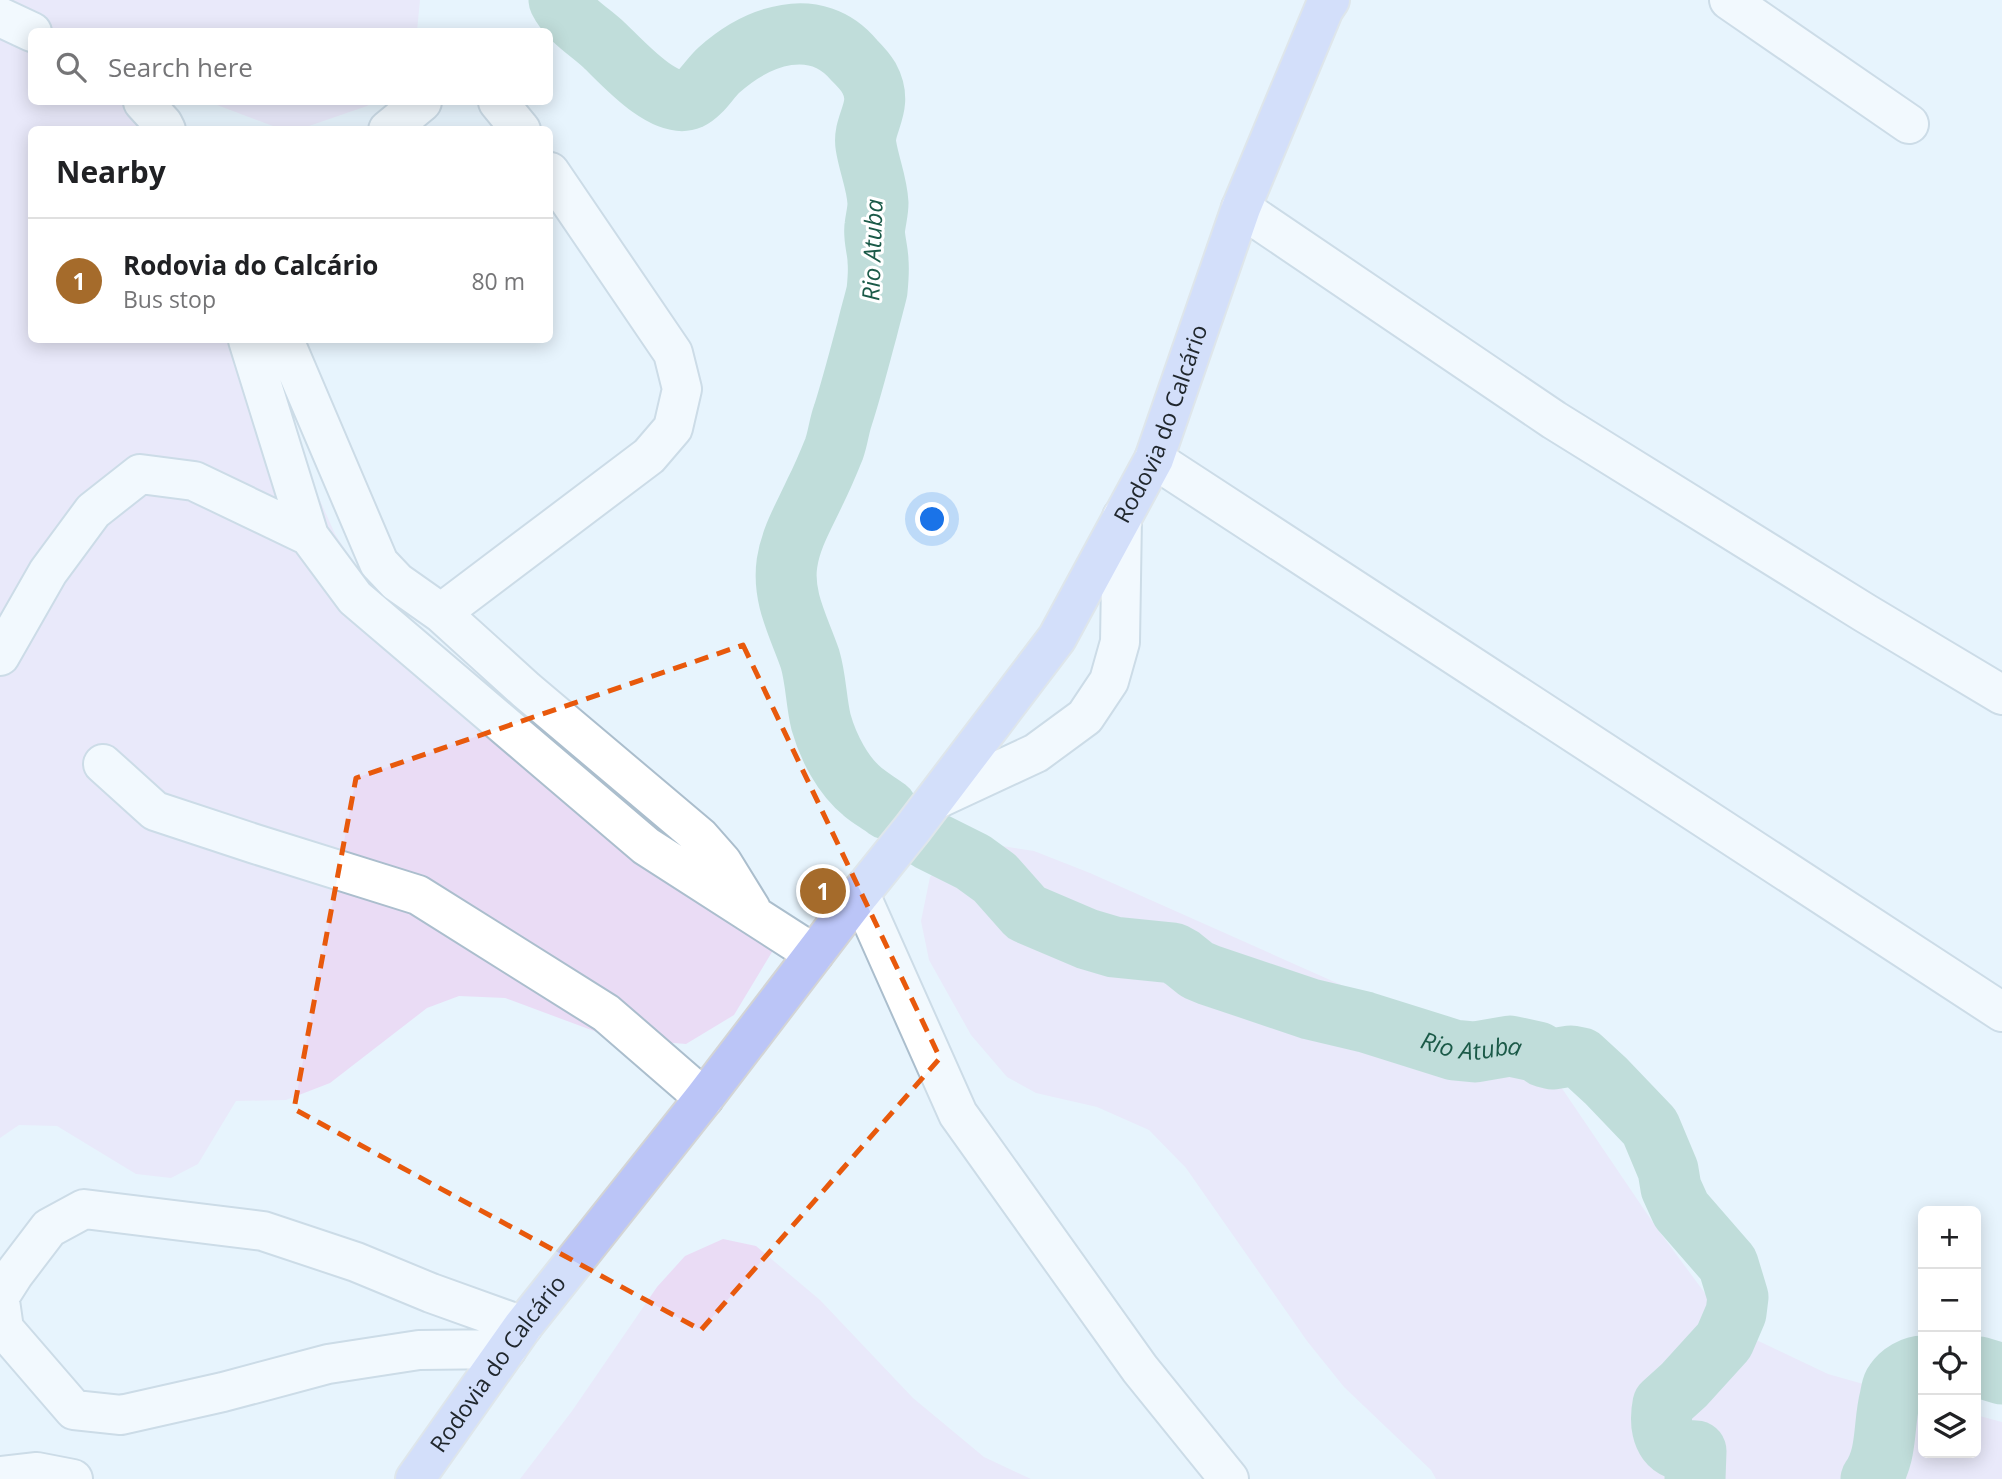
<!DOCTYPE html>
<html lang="en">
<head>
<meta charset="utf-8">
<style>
	:root { --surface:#fff; --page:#f2f2f2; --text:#202124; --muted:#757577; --line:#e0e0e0; --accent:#a56b2b }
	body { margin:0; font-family:"Open Sans",sans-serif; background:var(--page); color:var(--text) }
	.controls { position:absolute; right:21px; bottom:21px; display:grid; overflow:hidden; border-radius:10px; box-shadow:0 4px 18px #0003 }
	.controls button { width:63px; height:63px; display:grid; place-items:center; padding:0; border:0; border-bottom:2px solid var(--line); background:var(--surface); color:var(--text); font:35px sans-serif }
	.you { position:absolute; left:933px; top:520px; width:24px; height:24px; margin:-18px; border:5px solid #fff; border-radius:50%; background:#1a73e8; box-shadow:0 0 0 10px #1a73e833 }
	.badge { display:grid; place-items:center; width:46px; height:46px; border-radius:50%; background:var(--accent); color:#fff; font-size:23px; font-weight:700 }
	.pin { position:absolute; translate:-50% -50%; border:4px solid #fff; box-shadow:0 2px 7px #0006 }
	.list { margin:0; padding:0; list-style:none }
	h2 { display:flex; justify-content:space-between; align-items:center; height:91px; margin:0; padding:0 28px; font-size:30px }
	h2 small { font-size:23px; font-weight:400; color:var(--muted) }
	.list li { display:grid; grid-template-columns:46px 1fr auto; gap:21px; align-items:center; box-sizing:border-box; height:126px; padding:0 28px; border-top:2px solid var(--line) }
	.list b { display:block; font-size:26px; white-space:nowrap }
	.list p { margin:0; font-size:23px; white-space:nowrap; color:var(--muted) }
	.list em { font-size:23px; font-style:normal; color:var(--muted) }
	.icon { flex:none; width:38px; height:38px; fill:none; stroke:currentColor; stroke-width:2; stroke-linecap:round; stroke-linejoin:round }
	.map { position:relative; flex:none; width:2002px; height:1479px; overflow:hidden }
	.search { position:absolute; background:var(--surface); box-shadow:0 4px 18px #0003; left:28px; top:28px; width:525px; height:77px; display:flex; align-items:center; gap:18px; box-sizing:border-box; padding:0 24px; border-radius:10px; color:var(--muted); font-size:26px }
	.panel { position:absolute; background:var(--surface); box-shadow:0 4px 18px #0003; left:28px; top:126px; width:525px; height:217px; border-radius:10px }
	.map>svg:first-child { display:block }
	.green { fill:#eadcf5 }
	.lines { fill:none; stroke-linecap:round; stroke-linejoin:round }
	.river { stroke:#90c2b0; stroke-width:61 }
	.minor-casing { stroke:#abbecd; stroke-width:42 }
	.major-casing { stroke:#d3d4d5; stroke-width:42 }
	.minor { stroke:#fff; stroke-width:38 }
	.major { stroke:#bbc5f7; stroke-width:38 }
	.marked { fill:none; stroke:#e8590c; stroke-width:5; stroke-dasharray:14 9; stroke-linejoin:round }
	.labels { text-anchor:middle; stroke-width:6; stroke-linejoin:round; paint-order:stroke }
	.street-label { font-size:23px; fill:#21282e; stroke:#fff }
	.water-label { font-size:24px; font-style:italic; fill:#1b5a48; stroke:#fff }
</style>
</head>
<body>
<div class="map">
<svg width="2002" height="1479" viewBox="0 0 2002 1479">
	<rect width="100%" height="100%" fill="#e7f4fd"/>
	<path class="green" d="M0,0H420L417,31L32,32V102H166L177,129L32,130V340H257L311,480L335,534L367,583L501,697L676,818L762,895L772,952L734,1015L686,1044L613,1038L505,998L459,996L427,1008L330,1083L286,1100L236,1101L198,1164L171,1178L136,1174L57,1126L19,1125L0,1138Z
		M209,102H373L367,106L309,126H273Z
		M983,843L1034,851L1090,873L1557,1081L1656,1227L1713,1304L1748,1336L1828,1374L1923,1401V1453H1976V1415L2002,1422V1479H1436L1431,1470L1344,1387L1307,1341L1186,1168L1149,1130L1097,1107L1036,1093L1007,1077L971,1035L929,960L921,921L930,877L956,851Z
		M723,1239L756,1246L820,1300L913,1398L984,1457L1031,1479H520L572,1411L657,1287L685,1256Z"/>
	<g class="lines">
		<g class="river">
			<path d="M559,0C569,20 589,31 604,45C621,61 664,110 690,99C701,94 710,78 719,70C757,36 816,14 854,60C859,65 865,71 869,78C885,107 862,123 866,146C869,165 877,183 878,203C878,211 876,218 875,226C873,237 878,250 878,261C879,271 878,281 877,291C874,304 870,317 867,330C859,359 852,387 843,415C839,426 838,438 834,449C828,464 822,478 815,492C804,516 791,537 787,563C782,598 799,627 810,659C816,679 816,701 821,722C828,747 843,776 863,792C870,798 879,803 887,809"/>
			<path id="s1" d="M929,840L973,862L995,878L1026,913L1087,939L1114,947L1173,953L1182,958L1197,970L1209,975L1310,1009L1365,1022L1454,1050L1475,1052L1510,1046L1538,1052L1544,1057L1552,1059L1571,1056L1581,1058L1606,1081L1650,1127L1668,1170L1671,1188L1681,1210L1728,1264L1738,1297L1736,1313L1724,1341L1684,1385L1663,1404C1660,1419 1660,1442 1678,1449C1683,1451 1691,1450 1696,1451L1695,1479"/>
			<path d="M1976,1368L1979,1367L2002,1374"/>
			<path d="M1871,1479C1888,1455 1883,1425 1890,1398C1891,1393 1892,1385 1895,1382C1901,1373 1913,1366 1923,1366"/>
		</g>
		<g class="minor-casing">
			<path id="minor" d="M1729,0L1909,124
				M0,17L32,32
				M143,102L163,124L166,130
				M498,102L521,130
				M388,130L422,102
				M1241,208L1554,420L1865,613L2002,695
				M248,340L309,536L355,598L646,846L814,954
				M284,340L379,563L397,582L441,613L526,690L700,837L722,862L751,909
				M1154,459L2002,1012
				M441,613L649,456L673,428L682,389L673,353L550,172
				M0,656L48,572L93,511L140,474L194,481L309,536
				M103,764L155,811L255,844L418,895L606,1013L704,1098
				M935,800L1036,753L1085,717L1109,681L1120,642L1122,517
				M860,894L958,1114L1140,1369L1229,1479
				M0,1296L14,1274L49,1228L84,1209L263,1231L356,1262L431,1293L523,1326
				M0,1301L4,1329L74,1410L121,1415L223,1392L328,1364L419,1350L507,1349
				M0,1476L37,1472L73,1479"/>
		</g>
		<g class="major-casing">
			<g id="major">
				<path id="s2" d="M415,1479L523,1326L704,1098L860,894L913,828L1057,638L1154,459L1241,208L1324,9L1330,0"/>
			</g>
		</g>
		<use href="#minor" class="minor"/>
		<use href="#major" class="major"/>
	</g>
	<path d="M0 0H2002V1479H0ZM743,645L940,1058L701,1330L294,1109L356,778Z" fill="#e7f4fd" fill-opacity=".55" fill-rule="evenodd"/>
	<path class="marked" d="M743,645L940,1058L701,1330L294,1109L356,778Z"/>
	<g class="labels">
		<g class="street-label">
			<text dy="8" stroke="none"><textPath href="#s2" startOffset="1297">Rodovia do Calcário</textPath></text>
			<text dy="8" stroke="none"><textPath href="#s2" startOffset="142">Rodovia do Calcário</textPath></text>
		</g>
		<g class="water-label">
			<text transform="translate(873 250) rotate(-88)" y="8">Rio Atuba</text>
			<text dy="8" stroke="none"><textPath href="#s1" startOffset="593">Rio Atuba</textPath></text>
		</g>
	</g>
</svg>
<div class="controls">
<button>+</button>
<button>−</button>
<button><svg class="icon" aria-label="locate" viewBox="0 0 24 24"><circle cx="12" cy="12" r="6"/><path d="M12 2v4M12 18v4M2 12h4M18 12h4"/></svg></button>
<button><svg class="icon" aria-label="layers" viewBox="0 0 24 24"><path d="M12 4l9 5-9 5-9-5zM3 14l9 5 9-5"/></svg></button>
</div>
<div class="you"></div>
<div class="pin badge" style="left:823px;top:891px">1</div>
<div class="search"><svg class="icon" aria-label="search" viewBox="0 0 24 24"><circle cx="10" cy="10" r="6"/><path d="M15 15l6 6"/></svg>Search here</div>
<section class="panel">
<h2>Nearby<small></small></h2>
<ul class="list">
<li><span class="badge">1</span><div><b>Rodovia do Calcário</b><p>Bus stop</p></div><em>80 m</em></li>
</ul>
</section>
</div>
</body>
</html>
